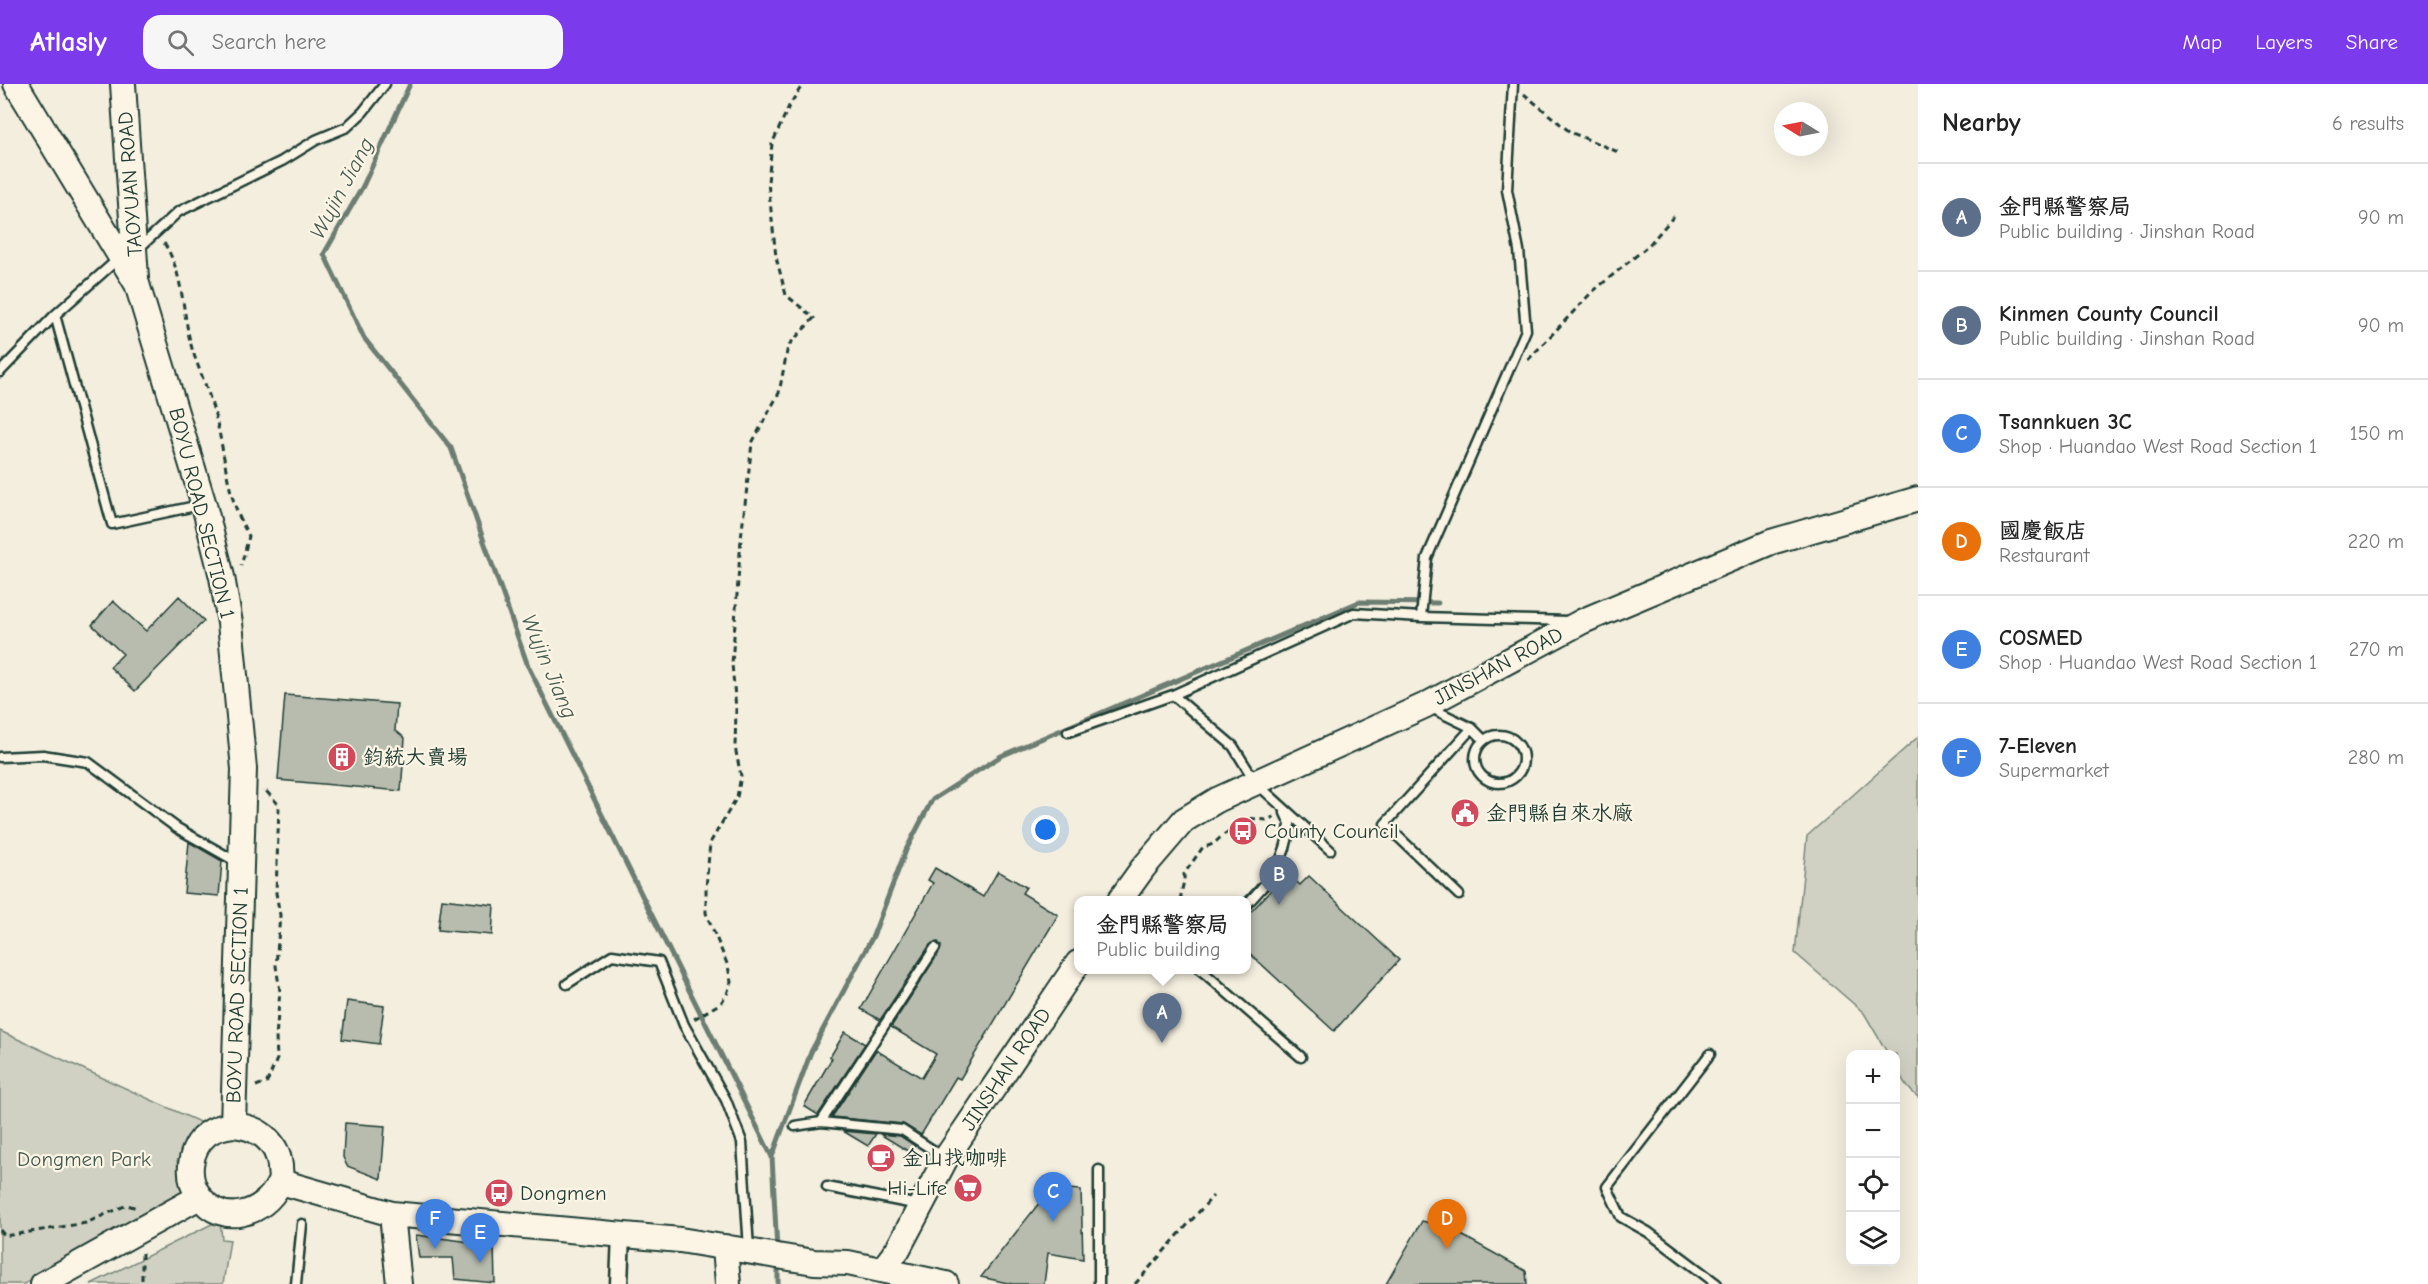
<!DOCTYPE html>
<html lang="en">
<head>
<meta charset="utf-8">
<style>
	:root { --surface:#fff; --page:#f6f6f6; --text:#222; --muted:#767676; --line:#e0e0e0; --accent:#7c3aed }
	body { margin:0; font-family:"Comic Neue","LXGW WenKai TC",sans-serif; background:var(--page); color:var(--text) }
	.controls { position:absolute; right:18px; bottom:18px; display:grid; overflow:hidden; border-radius:12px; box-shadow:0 6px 24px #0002 }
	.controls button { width:54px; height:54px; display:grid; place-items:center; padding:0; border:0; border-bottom:2px solid var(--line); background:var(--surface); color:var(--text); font:30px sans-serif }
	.compass { position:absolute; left:1774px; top:18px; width:54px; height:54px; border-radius:50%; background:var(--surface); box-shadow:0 6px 24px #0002; rotate:280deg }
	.you { position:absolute; left:1046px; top:746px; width:21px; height:21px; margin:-15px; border:4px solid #fff; border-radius:50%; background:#1a73e8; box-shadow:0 0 0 9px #1a73e833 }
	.badge { display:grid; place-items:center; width:39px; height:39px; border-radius:50%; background:var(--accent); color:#fff; font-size:20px; font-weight:700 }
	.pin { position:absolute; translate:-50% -50px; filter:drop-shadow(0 2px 3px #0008) }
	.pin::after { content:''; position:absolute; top:32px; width:21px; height:18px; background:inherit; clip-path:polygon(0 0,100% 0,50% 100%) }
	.popup { position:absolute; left:1074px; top:812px; width:177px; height:78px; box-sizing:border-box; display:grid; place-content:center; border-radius:12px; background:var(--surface); filter:drop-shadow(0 2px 4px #0005); font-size:20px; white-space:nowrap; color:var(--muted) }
	.popup b { font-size:22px; color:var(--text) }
	.popup::after { content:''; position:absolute; left:50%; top:100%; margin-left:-12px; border:12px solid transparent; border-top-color:var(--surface) }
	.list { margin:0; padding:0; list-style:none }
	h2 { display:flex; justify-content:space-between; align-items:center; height:78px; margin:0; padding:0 24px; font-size:26px }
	h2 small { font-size:20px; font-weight:400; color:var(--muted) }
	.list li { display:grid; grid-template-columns:39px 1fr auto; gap:18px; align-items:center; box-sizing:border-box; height:108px; padding:0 24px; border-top:2px solid var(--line) }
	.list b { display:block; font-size:22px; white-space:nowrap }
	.list p { margin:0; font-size:20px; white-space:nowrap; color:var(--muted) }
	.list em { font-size:20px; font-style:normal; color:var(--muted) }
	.icon { flex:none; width:33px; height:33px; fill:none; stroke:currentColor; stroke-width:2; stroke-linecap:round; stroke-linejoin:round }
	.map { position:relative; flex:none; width:1918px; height:1200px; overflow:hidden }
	header { display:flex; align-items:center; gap:36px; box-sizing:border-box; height:84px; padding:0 30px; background:var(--accent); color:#fff }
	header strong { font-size:28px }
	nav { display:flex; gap:33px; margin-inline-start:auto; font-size:21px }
	.search { width:420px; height:54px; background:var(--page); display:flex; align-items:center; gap:15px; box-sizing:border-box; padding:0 21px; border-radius:18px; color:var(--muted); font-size:22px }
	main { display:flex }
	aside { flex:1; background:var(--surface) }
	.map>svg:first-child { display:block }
	.green { fill:#d0d1c2; stroke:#78877b; stroke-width:1.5 }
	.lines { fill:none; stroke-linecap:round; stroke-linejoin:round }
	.stream { stroke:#6c7d72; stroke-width:5 }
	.building { fill:#b8bcae; stroke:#1f3d34; stroke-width:1.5 }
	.lane-casing { stroke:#1f3d34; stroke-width:13 }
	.street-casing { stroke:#1f3d34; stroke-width:21 }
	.secondary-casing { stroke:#1f3d34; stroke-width:28 }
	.path { stroke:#1f3d34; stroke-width:3; stroke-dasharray:6 4.5; stroke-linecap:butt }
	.lane { stroke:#fcf5e5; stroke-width:8 }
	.street { stroke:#fcf5e5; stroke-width:16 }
	.secondary { stroke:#fcf5e5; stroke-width:24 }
	.labels { text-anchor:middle; stroke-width:4.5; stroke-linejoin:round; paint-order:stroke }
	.street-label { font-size:21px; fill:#1f3d34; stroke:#fcf5e5 }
	.poi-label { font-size:21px; fill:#1f3d34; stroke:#fcf5e5; text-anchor:start }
	.park-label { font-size:21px; fill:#425b50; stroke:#fcf5e5 }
	.water-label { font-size:22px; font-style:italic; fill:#465d53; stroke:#fcf5e5 }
</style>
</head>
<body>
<header>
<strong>Atlasly</strong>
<div class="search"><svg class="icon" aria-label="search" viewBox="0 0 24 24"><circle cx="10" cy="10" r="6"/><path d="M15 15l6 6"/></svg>Search here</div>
<nav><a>Map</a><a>Layers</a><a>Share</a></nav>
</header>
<main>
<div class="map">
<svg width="1918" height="1200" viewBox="0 0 1918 1200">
	<rect width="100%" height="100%" fill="#f3eede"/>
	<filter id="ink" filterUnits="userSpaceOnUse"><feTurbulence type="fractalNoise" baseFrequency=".0167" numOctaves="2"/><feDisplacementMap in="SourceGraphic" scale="12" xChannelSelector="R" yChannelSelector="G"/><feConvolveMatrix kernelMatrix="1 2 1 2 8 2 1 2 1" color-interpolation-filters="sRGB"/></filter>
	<g filter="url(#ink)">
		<path class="green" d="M1918,653V1013C1904,1002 1896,989 1896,970H1888L1864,929L1795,869L1807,752Z
			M0,947L204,1040L177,1077L182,1108L174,1119L24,1200H0Z
			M220,1136L222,1155L230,1156L223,1200H91Z"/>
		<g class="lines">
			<path class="stream" d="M410,0L363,102L324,170L364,254L451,364L528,582L772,1073L777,1166
				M772,1073L811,968L873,852L906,766L932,716L1001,672L1359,518L1438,519
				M778,1178V1198"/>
		</g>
		<path class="building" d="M179,512L204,537L135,607L110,583L123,570L92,541L113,517L146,547Z
			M285,611L397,620L395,646L405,654L401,707L278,696Z
			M189,758L222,777L219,812L184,809Z
			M935,784L983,813L998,787L1026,803L1022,809L1058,831L960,995L956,993L921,1051L903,1040L832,1033L876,966L922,994L936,970L891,943L940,867L941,862L938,858L930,861L880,936L861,925L933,799L928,796Z
			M1287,789L1300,801L1309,792L1399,876L1334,947L1246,866V833Z
			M442,815L494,821L492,851L438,846Z
			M347,917L384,922L379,960L342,955Z
			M845,948L865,960L818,1031L804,1022L832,974L830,973Z
			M345,1039L385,1042L381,1095L347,1082L343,1073Z
			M843,1047L876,1050L868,1062Z
			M880,1050L900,1052L915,1062L911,1069Z
			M1051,1104L1081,1106L1083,1175L1048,1169L1044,1200H1012L981,1193Z
			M1422,1137L1449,1144L1526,1187L1527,1200H1386Z
			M416,1151L494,1161L495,1199L455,1195L453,1174H419Z"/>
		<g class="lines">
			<g class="lane-casing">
				<path id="lane" d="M139,164L178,128L282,77L316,56L347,43L363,28L385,0
					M55,231L112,440L200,421
					M0,288L55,231L118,175
					M1421,533L1427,474L1526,246L1519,166L1507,106L1513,0
					M1173,611L1233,662L1256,699L1330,766
					M1429,623L1472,644L1484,656
					M1068,648L1173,611L1354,529L1421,533L1568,537
					M1475 675a24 24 0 1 1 48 0a24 24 0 1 1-48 0Z
					M0,673L43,671L88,678L177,744L237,778
					M1459,811L1385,740L1472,644
					M1246,821C1271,795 1286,777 1290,740L1285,729
					M1201,886L1301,973
					M567,900L612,871L659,878L684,941L726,1016L742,1058L749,1165
					M1710,970L1607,1103L1621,1133L1648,1148L1717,1200
					M821,1038L935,864
					M795,1042L821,1038L902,1046L945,1074
					M827,1103L919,1121
					M296,1200L302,1140
					M1099,1200V1086"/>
			</g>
			<g class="street-casing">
				<path id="street" d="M619,1200L621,1150"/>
			</g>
			<g class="secondary-casing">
				<path id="secondary" d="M16,0L137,200L204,421L222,493L230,539L244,685L233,1041
					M123,0L136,194
					M1120,816L1143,784L1184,736L1217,716L1426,621L1583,537L1771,458L1918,415
					M233,1041C257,1043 277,1056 280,1082C280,1088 282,1095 279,1100C264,1131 222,1143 200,1113C185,1094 189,1065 207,1050C215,1044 224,1042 233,1041Z
					M281,1098L392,1130L680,1156L814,1178L848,1179L946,1200
					M392,1130L399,1200
					M725,1163L728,1200
					M883,1185L898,1165L946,1074L1078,879
					M43,1200L199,1113"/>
			</g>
			<path class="path" d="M1524,10L1570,48L1618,68
				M164,159C181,185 182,217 188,247C192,273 205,295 212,321C227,367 223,408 249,452L241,482
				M1528,276L1591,209L1648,162L1674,132
				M1181,816C1180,807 1185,800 1184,790L1203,763C1217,761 1217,754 1228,748C1237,744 1240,741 1248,734L1266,736L1274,733
				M694,935L721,919L727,910L731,898L728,882L706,829V804L710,759L737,713L741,692L735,663L736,625L732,580L741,455L752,359L779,309L788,262L814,234L786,211L776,173L768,98L772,60L789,22L803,0
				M256,1002L267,998L277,975L276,953L280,907L276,882L280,831L276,809L279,721L266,707L262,706
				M0,1146L5,1152L86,1139L127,1121L137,1124
				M142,1169V1200
				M1135,1200L1213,1112"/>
			<use href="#lane" class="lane"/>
			<use href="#street" class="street"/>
			<use href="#secondary" class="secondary"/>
		</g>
	</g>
	<defs>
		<g id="building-disc" transform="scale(1.5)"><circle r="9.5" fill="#d1495b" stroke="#fcf5e5"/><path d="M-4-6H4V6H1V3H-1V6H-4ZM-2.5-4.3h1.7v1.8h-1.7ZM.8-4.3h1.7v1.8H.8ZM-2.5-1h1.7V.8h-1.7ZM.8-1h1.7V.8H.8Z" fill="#fff"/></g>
		<g id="civic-disc" transform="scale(1.5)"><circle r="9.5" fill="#d1495b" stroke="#fcf5e5"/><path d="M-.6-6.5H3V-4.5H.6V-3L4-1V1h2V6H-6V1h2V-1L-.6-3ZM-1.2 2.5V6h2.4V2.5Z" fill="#fff"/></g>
		<g id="bus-disc" transform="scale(1.5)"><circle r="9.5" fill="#d1495b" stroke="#fcf5e5"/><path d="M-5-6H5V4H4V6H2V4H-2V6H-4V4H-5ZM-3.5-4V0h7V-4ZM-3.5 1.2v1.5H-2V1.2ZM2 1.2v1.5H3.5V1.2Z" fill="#fff"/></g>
		<g id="cafe-disc" transform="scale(1.5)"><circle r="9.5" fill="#d1495b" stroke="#fcf5e5"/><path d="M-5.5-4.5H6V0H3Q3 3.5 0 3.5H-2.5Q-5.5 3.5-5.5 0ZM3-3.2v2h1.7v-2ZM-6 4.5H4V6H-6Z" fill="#fff"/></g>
		<g id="supermarket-disc" transform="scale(1.5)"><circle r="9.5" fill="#d1495b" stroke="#fcf5e5"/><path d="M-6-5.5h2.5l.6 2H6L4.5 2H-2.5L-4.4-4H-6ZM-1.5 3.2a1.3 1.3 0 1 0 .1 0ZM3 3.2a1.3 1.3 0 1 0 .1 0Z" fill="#fff"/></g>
	</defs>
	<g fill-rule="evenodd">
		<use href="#building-disc" x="342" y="673"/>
		<use href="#civic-disc" x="1465" y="729"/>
		<use href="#bus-disc" x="1243" y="747"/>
		<use href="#cafe-disc" x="881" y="1074"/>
		<use href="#supermarket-disc" x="968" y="1104"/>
		<use href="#bus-disc" x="499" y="1109"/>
	</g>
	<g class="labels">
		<g class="street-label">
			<text transform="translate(130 100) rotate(-94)" y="7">TAOYUAN ROAD</text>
			<text transform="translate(202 429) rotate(76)" y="7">BOYU ROAD SECTION 1</text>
			<text transform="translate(1498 582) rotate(-28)" y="7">JINSHAN ROAD</text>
			<text transform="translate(237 911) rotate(-88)" y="7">BOYU ROAD SECTION 1</text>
			<text transform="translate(1006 985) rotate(-56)" y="7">JINSHAN ROAD</text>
		</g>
		<g class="poi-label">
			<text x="363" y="680">鈞統大賣場</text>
			<text x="1486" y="736">金門縣自來水廠</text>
			<text x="1264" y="754">County Council</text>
			<text x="902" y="1081">金山找咖啡</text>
			<text x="947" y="1111" text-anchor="end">Hi-Life</text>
			<text x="520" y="1116">Dongmen</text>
		</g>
		<g class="park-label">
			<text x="84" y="1082">Dongmen Park</text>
		</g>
		<g class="water-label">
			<text transform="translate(341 104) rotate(-62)" y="8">Wujin Jiang</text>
			<text transform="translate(550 582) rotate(67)" y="8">Wujin Jiang</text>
		</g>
	</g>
</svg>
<div class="controls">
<button>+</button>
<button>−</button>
<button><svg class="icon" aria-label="locate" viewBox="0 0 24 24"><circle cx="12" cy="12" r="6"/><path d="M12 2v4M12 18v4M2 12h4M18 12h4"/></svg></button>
<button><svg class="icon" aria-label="layers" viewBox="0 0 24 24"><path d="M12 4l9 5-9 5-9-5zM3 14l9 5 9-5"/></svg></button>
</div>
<svg class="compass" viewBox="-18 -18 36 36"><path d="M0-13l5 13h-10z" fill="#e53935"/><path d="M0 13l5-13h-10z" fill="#767676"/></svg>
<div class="you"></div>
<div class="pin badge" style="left:1162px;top:959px;background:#5c6f8a">A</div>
<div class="popup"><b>金門縣警察局</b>Public building</div>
<div class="pin badge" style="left:1279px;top:821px;background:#5c6f8a">B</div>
<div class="pin badge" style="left:1053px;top:1138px;background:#3f7fe0">C</div>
<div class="pin badge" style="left:1447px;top:1165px;background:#e8710a">D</div>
<div class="pin badge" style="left:480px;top:1179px;background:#3f7fe0">E</div>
<div class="pin badge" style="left:435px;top:1165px;background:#3f7fe0">F</div>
</div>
<aside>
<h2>Nearby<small>6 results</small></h2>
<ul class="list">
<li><span class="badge" style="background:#5c6f8a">A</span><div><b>金門縣警察局</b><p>Public building · Jinshan Road</p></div><em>90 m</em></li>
<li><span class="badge" style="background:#5c6f8a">B</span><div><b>Kinmen County Council</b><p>Public building · Jinshan Road</p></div><em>90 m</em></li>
<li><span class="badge" style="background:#3f7fe0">C</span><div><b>Tsannkuen 3C</b><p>Shop · Huandao West Road Section 1</p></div><em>150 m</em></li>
<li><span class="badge" style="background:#e8710a">D</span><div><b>國慶飯店</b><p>Restaurant</p></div><em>220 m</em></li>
<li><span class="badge" style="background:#3f7fe0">E</span><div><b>COSMED</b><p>Shop · Huandao West Road Section 1</p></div><em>270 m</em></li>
<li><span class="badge" style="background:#3f7fe0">F</span><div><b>7-Eleven</b><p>Supermarket</p></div><em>280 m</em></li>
</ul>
</aside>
</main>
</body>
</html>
